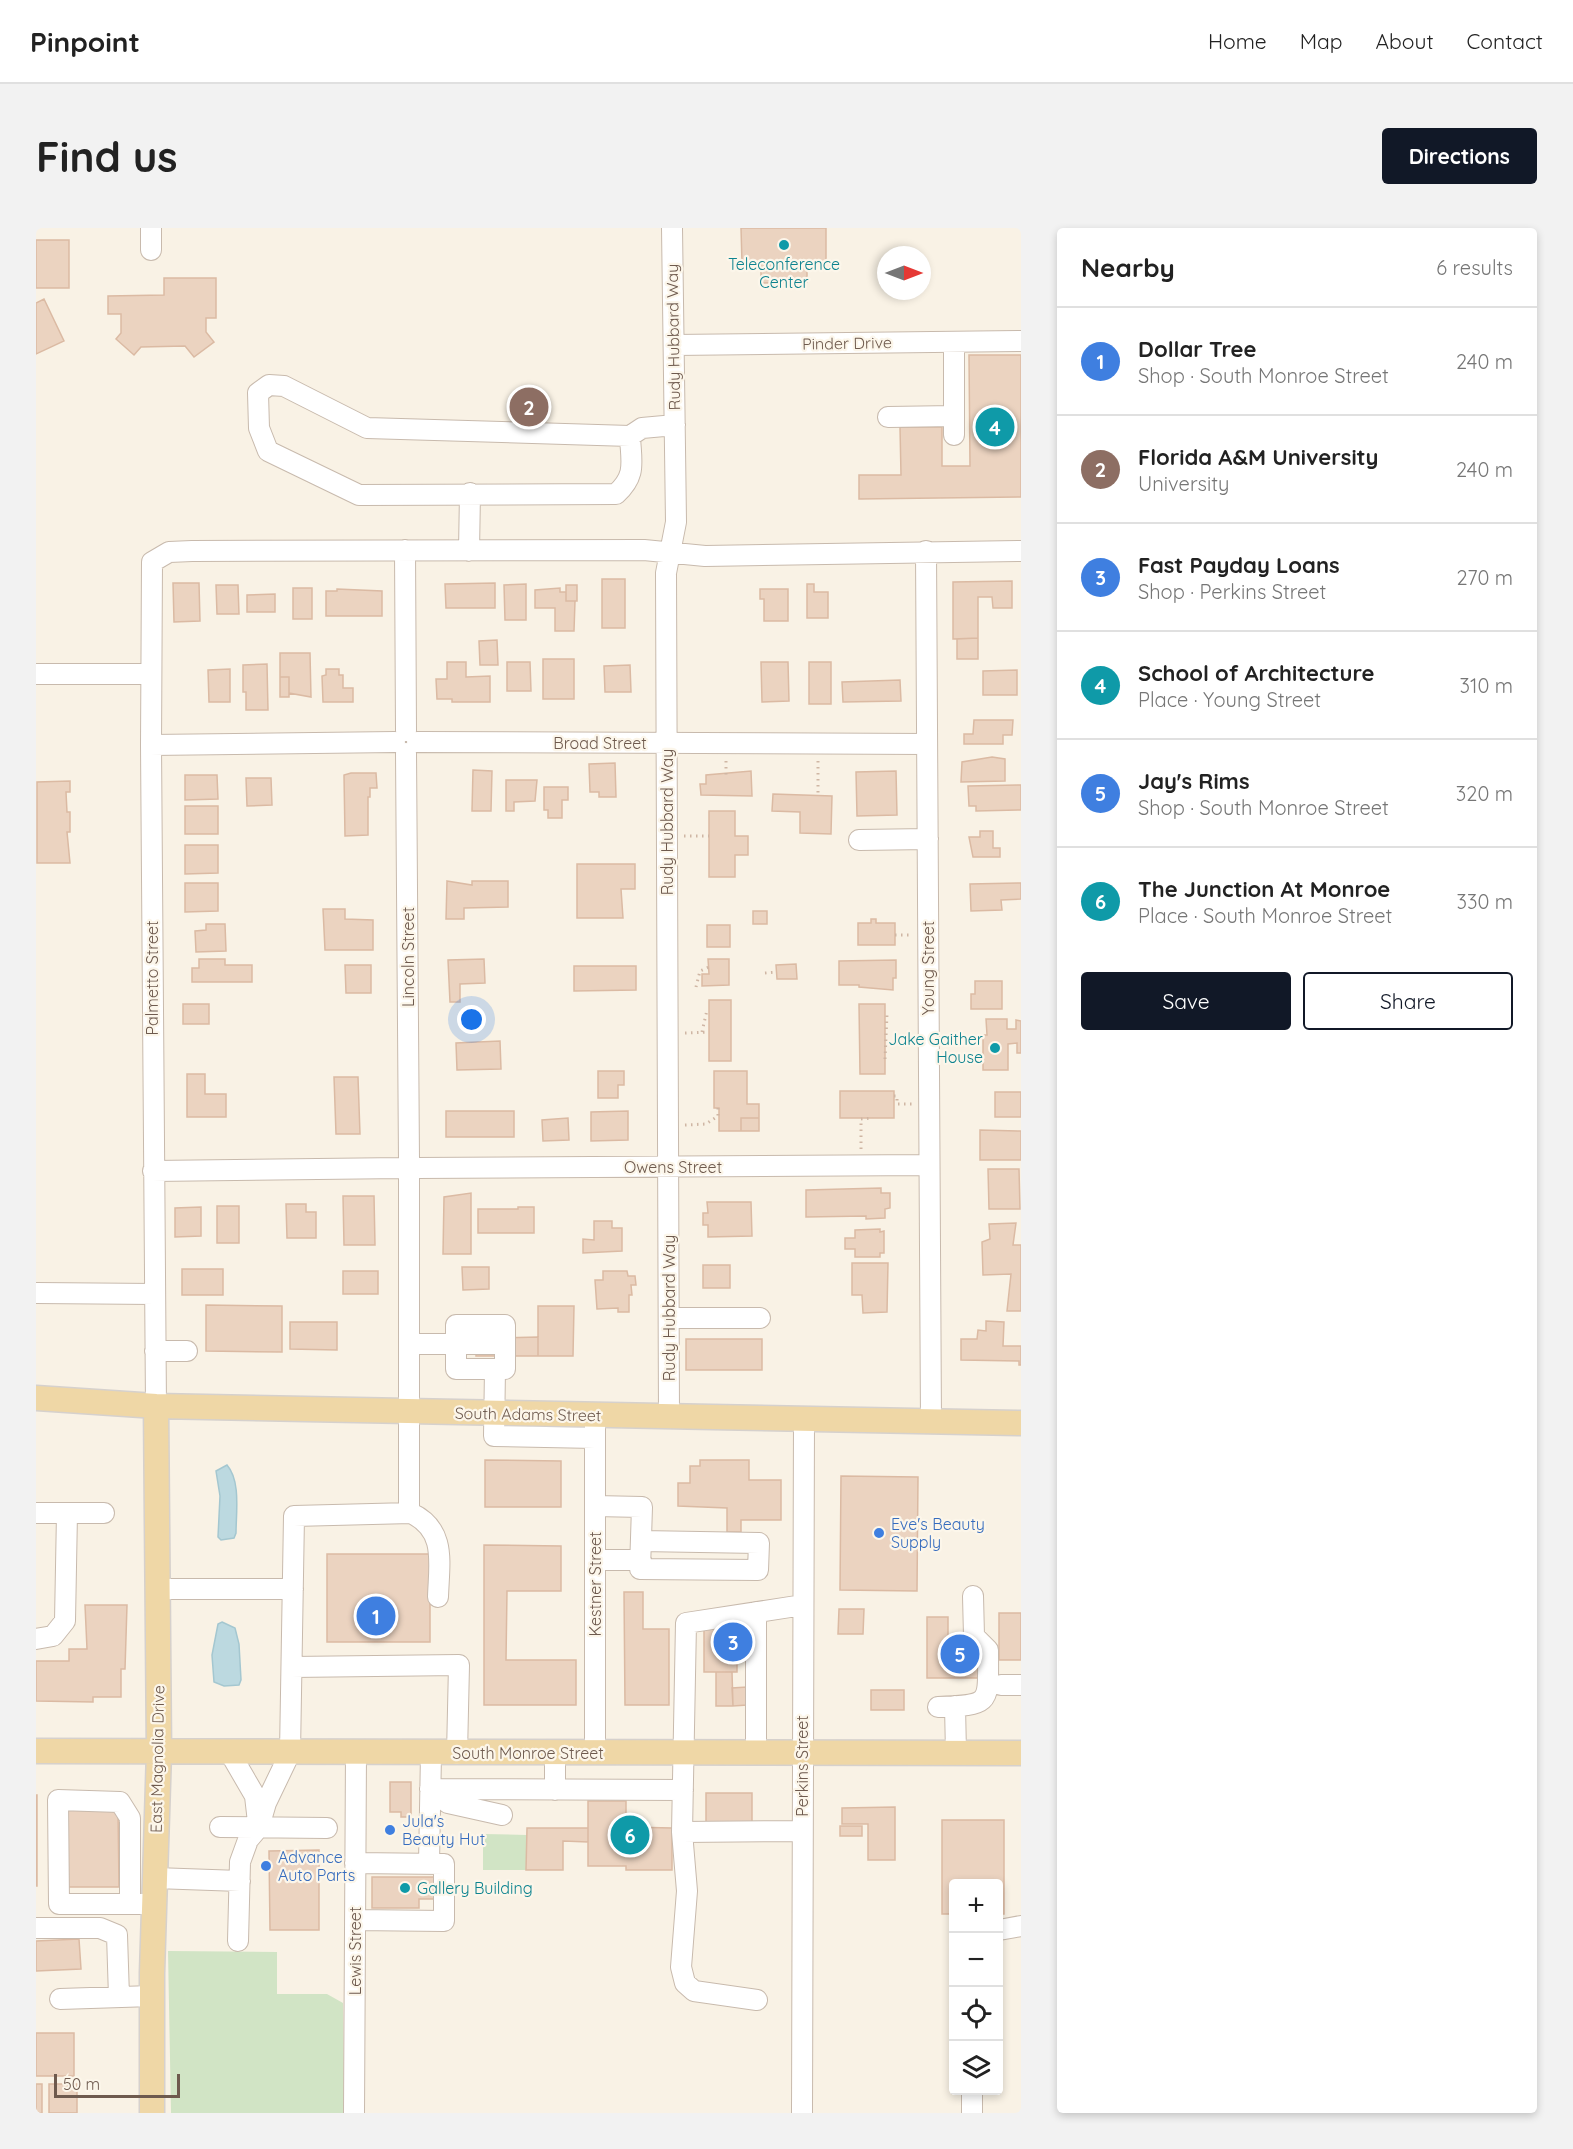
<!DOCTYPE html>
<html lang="en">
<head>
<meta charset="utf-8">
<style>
	:root { --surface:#fff; --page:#f2f2f2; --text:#222; --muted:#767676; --line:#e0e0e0; --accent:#111827 }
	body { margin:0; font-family:Quicksand,sans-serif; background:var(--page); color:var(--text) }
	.controls { position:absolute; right:18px; bottom:18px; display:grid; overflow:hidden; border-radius:6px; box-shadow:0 3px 9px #0003 }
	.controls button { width:54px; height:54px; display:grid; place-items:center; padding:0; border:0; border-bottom:2px solid var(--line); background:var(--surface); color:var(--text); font:30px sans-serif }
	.compass { position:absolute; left:841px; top:18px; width:54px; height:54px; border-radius:50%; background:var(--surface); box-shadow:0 3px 9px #0003; rotate:90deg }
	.scale { position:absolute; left:18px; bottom:15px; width:126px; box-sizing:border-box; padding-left:6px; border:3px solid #6e5a4e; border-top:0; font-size:16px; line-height:21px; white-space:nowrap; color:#6e5a4e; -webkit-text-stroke:4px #fcf6ea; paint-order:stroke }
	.you { position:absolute; left:436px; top:792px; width:21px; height:21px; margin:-15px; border:4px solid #fff; border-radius:50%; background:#1a73e8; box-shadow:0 0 0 9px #1a73e833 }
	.badge { display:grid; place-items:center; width:39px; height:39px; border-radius:50%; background:var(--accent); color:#fff; font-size:20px; font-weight:700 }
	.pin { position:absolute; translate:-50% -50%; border:3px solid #fff; box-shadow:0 2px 6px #0006 }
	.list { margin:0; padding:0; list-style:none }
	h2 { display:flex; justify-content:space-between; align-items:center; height:78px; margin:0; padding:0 24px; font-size:26px }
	h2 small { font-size:20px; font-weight:400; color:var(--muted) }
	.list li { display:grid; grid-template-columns:39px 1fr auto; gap:18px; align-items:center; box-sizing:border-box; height:108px; padding:0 24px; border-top:2px solid var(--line) }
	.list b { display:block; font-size:22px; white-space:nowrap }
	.list p { margin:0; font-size:20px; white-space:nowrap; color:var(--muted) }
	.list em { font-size:20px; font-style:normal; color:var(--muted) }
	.actions { display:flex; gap:12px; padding:18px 24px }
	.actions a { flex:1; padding:14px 0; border:2px solid var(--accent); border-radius:6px; text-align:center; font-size:21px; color:var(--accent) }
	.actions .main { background:var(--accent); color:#fff }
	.icon { flex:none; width:33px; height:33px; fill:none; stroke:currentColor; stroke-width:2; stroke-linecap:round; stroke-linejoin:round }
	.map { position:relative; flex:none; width:985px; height:1885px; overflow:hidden; border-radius:6px }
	header { display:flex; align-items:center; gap:36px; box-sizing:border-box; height:84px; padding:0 30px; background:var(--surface); border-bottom:2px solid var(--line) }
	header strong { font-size:28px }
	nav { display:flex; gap:33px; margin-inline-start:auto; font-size:21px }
	.intro { display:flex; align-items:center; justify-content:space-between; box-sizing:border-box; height:144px; padding:0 36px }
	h1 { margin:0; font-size:42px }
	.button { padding:15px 27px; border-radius:6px; background:var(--accent); color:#fff; font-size:21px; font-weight:700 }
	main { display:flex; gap:36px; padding:0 36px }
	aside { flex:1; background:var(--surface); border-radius:6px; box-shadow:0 3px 9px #0003 }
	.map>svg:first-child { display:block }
	.green { fill:#d1e4c5 }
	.water { fill:#bcd9e0; stroke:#a4c7d0; stroke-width:1.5 }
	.building { fill:#ebd3c0; stroke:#dbbaa3; stroke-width:1.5 }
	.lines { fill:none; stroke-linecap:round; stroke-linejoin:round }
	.minor-casing { stroke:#c8baad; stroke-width:22 }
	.major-casing { stroke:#d6d1cd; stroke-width:27 }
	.path { stroke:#cfb6a4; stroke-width:3; stroke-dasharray:1.5 4.5; stroke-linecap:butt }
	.minor { stroke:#fff; stroke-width:20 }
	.major { stroke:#efd7a6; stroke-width:24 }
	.culture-dot { fill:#0f9aa8; stroke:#fcf6ea; stroke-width:2 }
	.shop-dot { fill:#3f7fe0; stroke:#fcf6ea; stroke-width:2 }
	.labels { text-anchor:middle; stroke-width:4.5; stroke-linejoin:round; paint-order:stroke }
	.culture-label { font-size:16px; fill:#0d838f; stroke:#fcf6ea }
	.street-label { font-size:16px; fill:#6e5a4e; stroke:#fcf6ea }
	.shop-label { font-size:16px; fill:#366cbe; stroke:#fcf6ea; text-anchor:start }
</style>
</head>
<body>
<header>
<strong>Pinpoint</strong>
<nav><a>Home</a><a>Map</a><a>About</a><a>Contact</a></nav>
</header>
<div class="intro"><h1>Find us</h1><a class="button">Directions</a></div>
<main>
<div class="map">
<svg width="985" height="1885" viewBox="0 0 985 1885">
	<rect width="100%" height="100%" fill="#f9f2e5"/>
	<path class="green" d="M447,1606L491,1607L490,1642H447Z
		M132,1723L241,1724V1766H291L307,1775L308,1885H135Z"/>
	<path class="water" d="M191,1237C205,1253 200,1285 200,1305L198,1310L185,1312L182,1309L184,1268L180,1243Z
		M186,1394L199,1400L203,1416L205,1452L203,1457L188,1458L178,1454L176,1427L182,1396Z"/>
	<path class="building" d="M705,0H790V35H771V54L725,55V35H706Z
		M0,12H33V60H0Z
		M128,50H180V90H170V104L178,114L158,129L149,118L105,119L98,127L80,111L85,105V86H72V68L128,67Z
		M8,71L28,113L0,126V75Z
		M933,127H985V269L823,271V247H865L864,199H906V238H934Z
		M566,351H589V400H566Z
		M976,353V380H957L956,369H942V410L917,411V354Z
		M137,355H163L164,393L138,394Z
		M459,355V380H410L409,356Z
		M490,356V392H469L468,357Z
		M771,356H778V364H792V390H771Z
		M180,357H202L203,386H181Z
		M530,357H541V373H530Z
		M257,360H276V391H257Z
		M524,360V364H530V373H539L538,403H519V380H499V362Z
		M301,361L346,363V388H290V363H301Z
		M724,361H752V393H728V371H724Z
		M239,366V384H211V367Z
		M942,410V431H921V411Z
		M461,412L462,437H444L443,413Z
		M244,425H274L275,469L253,465V449H244Z
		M507,431H538V471H507Z
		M411,434H430V449L454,448V474H416V471H401L400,451H411Z
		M471,434H494L495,463H471Z
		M725,434H752L753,473L726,474Z
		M773,434H795V476H773Z
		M231,436L232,482H210V464H207V437Z
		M594,437L595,464H569L568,438Z
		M194,441V474H173L172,442Z
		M290,441H303V447H307V460H317V474H287L286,448L290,447Z
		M981,442V467H947V443Z
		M244,449H253V469H244Z
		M864,452L865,473L807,474L806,454Z
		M938,492H977L976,507H967V516H928V506H937Z
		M956,529L969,531V553L925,554L926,534Z
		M579,535L580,569H563V564H554L553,536Z
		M437,542L456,543L455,583H436Z
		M715,543L716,568L665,567L664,556H670V547Z
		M860,543L861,587L821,588L820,544Z
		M315,545H340L341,560H334V569H332V607L309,608L308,547Z
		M149,547H181L182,571L149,572Z
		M210,550H235L236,577L211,578Z
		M470,552H501L499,573L478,574V583H470Z
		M34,553V564H30L31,584H34V604H31L34,635H1V554Z
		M985,557V582L940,583V578H933L932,558Z
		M508,559H532V572H526V590H512V582H508Z
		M737,566L796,568L795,606L764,605V584L736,583Z
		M149,578H182V606H149Z
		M673,583H699V608H712V627H699V649H673Z
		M944,603H957V620H964V629H937L933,609H944Z
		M149,617H182V645L149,646Z
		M541,636H599V661H585L587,690H541Z
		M411,653L436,657V653H472V679L428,680V691H410Z
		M149,655H182V683L149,684Z
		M985,655V671L965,672L966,682L935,683L934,656Z
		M287,681H309V691L337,692V722H289Z
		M717,683H731V696H717Z
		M835,691H840V695H859V717H822V695H835Z
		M170,696H189L190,723L160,724L159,703L170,702Z
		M671,697H694V719H671Z
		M163,731H189V737H216V754H156V740H163Z
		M448,731L449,755L424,756V774H414L412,732Z
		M672,731H693V757L666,758V746H673Z
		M860,732V750H857V762L823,759V757H803V733Z
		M760,736L761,751H741L740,737Z
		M309,737H335V765H310Z
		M538,738H600V762L538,763Z
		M939,753H966V781H935V766H939Z
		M673,772H695V833H673Z
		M147,776H173V796H147Z
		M823,776H849V846H824Z
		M950,791H971V801H980V792L985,793V825H981V815L972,816V842H947V807H951Z
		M464,813L465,841L421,842L420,815Z
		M562,843H588V857H582V870H562Z
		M678,843H711V876H723V890H705V903H683V880H678Z
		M151,846H169V866H190V889H151Z
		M298,849H322L324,906H300Z
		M804,863H858V890H804Z
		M959,864H985V889H959Z
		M410,883H478V909H410Z
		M592,883V912L555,913V884Z
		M532,890L533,912L507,913L506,892Z
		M705,890H723V903H705Z
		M944,902L985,903V932H944Z
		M952,941H983L984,981H953Z
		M845,960V965H854V980L849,981V990L830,991V988L770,989V962Z
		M435,965V1026H407L408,969Z
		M307,968H338L339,1017H308Z
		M671,974H715L716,1008L672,1009V997H667V985H672Z
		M250,976H270V984H280V1010H251Z
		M181,978H203V1015H181Z
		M165,979V1008L139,1009V980Z
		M482,979H498V1005H442V981H482Z
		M558,993H576V1000H586V1023L547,1025V1011L558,1012Z
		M980,995L977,1017H985V1083H971L975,1046L947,1047L946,1014L954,1011L953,996Z
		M844,1001V1004L848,1003V1025H844V1029H819V1021H809V1010H819V1002Z
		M816,1035H852L851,1084L827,1085L826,1067H816Z
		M667,1037H694V1060H667Z
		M426,1039H453V1061L427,1062Z
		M146,1041H187V1067H146Z
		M307,1043H342V1066H307Z
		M567,1043H591L592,1048H599L600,1057H595L596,1067H593V1084H582V1080L561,1081L559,1052H567Z
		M170,1077L246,1078V1124L170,1123Z
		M502,1078H538L537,1128H502Z
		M440,1087H463V1110L502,1109V1128H440Z
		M950,1093L968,1094L967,1118H985V1137H983V1133L925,1132V1111H941L942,1102L950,1103Z
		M254,1094H301V1122L254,1121Z
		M650,1111H726V1142H650Z
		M449,1232L525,1233V1279H449Z
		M664,1232H713V1252H745V1292H705V1304H691V1280L642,1278V1255H654V1238H664Z
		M805,1248L882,1249L881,1363L804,1362Z
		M448,1317L525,1318V1363H471L470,1432H540V1477H448Z
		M291,1326H394V1414H291Z
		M588,1364H607V1401H633V1477H589Z
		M49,1377H91L89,1441H85V1469H57V1474L0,1473V1433H33V1421H51Z
		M803,1381H828L827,1406H802Z
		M963,1385H985V1432H963Z
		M891,1389H912V1420H948V1450H891Z
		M668,1398H701V1444H668Z
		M680,1444H696L697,1478H680Z
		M711,1459V1477L697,1478L696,1460Z
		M835,1462H868V1482H835Z
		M354,1554H375V1589H365V1584H354Z
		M670,1565H716V1596H670Z
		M0,1567H1V1658H0Z
		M552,1573H590V1599L636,1600V1642H590V1638H552Z
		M859,1579V1632H832V1596H806V1580Z
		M29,1581H82L83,1659H30Z
		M906,1592H968V1686H963V1656H918V1686H906Z
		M804,1598H826V1608H804Z
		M491,1600H552V1614L527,1613V1642H490Z
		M283,1622V1702H234L233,1623Z
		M336,1649H401V1671H383V1680H336Z
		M43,1711L45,1741L0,1743V1713Z
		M0,1805H38V1848H0Z
		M0,1856H6V1885H0Z
		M13,1856H41V1885H13Z"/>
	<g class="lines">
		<g class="minor-casing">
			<path id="minor" d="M115,22V0
				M638,117L985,113
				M852,189L918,188
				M918,207V114
				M594,208L331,200L248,158L233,157L222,165L223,200L232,223L323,267L580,266C601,247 595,234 594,208L606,200L639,197
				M369,322L370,503
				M433,323L434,265
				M890,323L895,1194
				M0,446H115
				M381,514L891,516
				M115,517L359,514
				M370,525L373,933
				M823,612L892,611
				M380,940L893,937
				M117,943L366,940
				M0,1065L119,1066
				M633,1090H724
				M420,1097H469V1141H420Z
				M373,1116H469
				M119,1123H151
				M459,1141L458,1208L559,1210
				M120,1178L115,517L116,334L133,324L156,323L608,322L669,328L985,323
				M633,1189L630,345L640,294L636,0
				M559,1278L606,1279L604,1341L722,1342L723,1315L605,1313
				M0,1285H68
				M373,1285V947
				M559,1332H605
				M122,1361H257
				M0,1411L17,1408L29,1393L31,1285
				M256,1439L423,1437L421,1526
				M965,1457H985
				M919,1478L920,1525
				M902,1479C957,1477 952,1476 952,1422L938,1408L937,1368
				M194,1525L219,1568L222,1594
				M519,1525V1562
				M559,1525V1187
				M720,1525V1384
				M394,1561L647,1562
				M394,1561L412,1575L466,1587
				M184,1599L291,1600
				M646,1604L766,1603
				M393,1636L395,1526
				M119,1650L204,1653
				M94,1676V1590L84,1574L22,1572L23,1676H118
				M319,1692L408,1693V1636L319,1635
				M0,1700H64L81,1707L83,1769
				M963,1702L985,1698
				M202,1713L204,1634L212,1612L223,1599L230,1575L254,1525L258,1288L375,1285C411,1302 403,1335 402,1369
				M24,1771L116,1768
				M721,1772L658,1763L649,1755L645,1739L651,1663L646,1604L650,1395L767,1377
				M318,1885L320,1526
				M766,1885L768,1192
				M936,1885V1862"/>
		</g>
		<g class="major-casing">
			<path id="major" d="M0,1170L120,1178L985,1195
				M0,1523L985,1525
				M116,1885V1745L123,1524L120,1178"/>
		</g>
		<path class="path" d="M690,533V547
			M782,533V567
			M648,608H673
			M859,707H875
			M729,745L741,744
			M660,759L664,743L673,739
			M666,804L671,782
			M649,805L673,804
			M849,831L851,786
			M858,868H861V876H876
			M649,897L670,896L682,888V880
			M825,921V891L837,890"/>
		<use href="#minor" class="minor"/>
		<use href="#major" class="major"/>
	</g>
	<g class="culture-dot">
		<circle cx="748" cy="17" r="6"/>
		<circle cx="959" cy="820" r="6"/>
		<circle cx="369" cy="1660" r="6"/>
	</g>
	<g class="shop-dot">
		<circle cx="843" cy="1305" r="6"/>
		<circle cx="354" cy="1602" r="6"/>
		<circle cx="230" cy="1638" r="6"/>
	</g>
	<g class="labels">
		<g class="culture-label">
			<text x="748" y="42">Teleconference<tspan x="748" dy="18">Center</tspan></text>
			<text x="947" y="817" text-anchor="end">Jake Gaither<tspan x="947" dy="18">House</tspan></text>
			<text x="381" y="1666" text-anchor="start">Gallery Building</text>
		</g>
		<g class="street-label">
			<text transform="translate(637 109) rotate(-91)" y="6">Rudy Hubbard Way</text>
			<text transform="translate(811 115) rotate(-1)" y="6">Pinder Drive</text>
			<text x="564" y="521">Broad Street</text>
			<text transform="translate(631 594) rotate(-90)" y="6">Rudy Hubbard Way</text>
			<text transform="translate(372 729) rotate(-90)" y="6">Lincoln Street</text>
			<text transform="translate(892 740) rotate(-90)" y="6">Young Street</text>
			<text transform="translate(116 750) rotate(-90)" y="6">Palmetto Street</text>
			<text x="637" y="945">Owens Street</text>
			<text transform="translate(633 1080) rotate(-90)" y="6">Rudy Hubbard Way</text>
			<text transform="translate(492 1186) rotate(1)" y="6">South Adams Street</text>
			<text transform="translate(559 1356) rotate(-90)" y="6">Kestner Street</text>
			<text x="492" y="1531">South Monroe Street</text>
			<text transform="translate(121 1531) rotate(-89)" y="6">East Magnolia Drive</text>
			<text transform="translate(766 1538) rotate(-90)" y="6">Perkins Street</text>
			<text transform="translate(319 1723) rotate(-90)" y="6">Lewis Street</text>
		</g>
		<g class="shop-label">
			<text x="855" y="1302">Eve's Beauty<tspan x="855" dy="18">Supply</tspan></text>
			<text x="366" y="1599">Jula's<tspan x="366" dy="18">Beauty Hut</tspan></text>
			<text x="242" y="1635">Advance<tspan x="242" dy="18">Auto Parts</tspan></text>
		</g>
	</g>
</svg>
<div class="controls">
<button>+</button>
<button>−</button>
<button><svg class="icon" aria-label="locate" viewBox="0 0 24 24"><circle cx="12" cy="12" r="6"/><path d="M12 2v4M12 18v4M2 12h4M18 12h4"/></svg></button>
<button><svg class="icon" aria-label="layers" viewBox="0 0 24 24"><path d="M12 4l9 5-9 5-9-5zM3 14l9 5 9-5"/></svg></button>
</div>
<svg class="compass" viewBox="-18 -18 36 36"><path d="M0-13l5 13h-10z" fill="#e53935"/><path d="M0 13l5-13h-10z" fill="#767676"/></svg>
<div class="scale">50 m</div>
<div class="you"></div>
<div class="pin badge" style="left:340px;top:1388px;background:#3f7fe0">1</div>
<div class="pin badge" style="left:493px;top:179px;background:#8d6e63">2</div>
<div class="pin badge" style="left:697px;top:1414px;background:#3f7fe0">3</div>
<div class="pin badge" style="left:959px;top:199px;background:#0f9aa8">4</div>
<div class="pin badge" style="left:924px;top:1426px;background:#3f7fe0">5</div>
<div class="pin badge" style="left:594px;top:1607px;background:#0f9aa8">6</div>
</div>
<aside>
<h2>Nearby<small>6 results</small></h2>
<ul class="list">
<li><span class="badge" style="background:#3f7fe0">1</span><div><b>Dollar Tree</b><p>Shop · South Monroe Street</p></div><em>240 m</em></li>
<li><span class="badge" style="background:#8d6e63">2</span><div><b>Florida A&amp;M University</b><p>University</p></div><em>240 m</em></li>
<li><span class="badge" style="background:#3f7fe0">3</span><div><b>Fast Payday Loans</b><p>Shop · Perkins Street</p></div><em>270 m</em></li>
<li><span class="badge" style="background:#0f9aa8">4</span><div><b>School of Architecture</b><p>Place · Young Street</p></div><em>310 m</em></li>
<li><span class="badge" style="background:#3f7fe0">5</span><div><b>Jay's Rims</b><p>Shop · South Monroe Street</p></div><em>320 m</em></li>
<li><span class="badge" style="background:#0f9aa8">6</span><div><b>The Junction At Monroe</b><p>Place · South Monroe Street</p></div><em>330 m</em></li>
</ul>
<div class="actions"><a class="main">Save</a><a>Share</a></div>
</aside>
</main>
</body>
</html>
